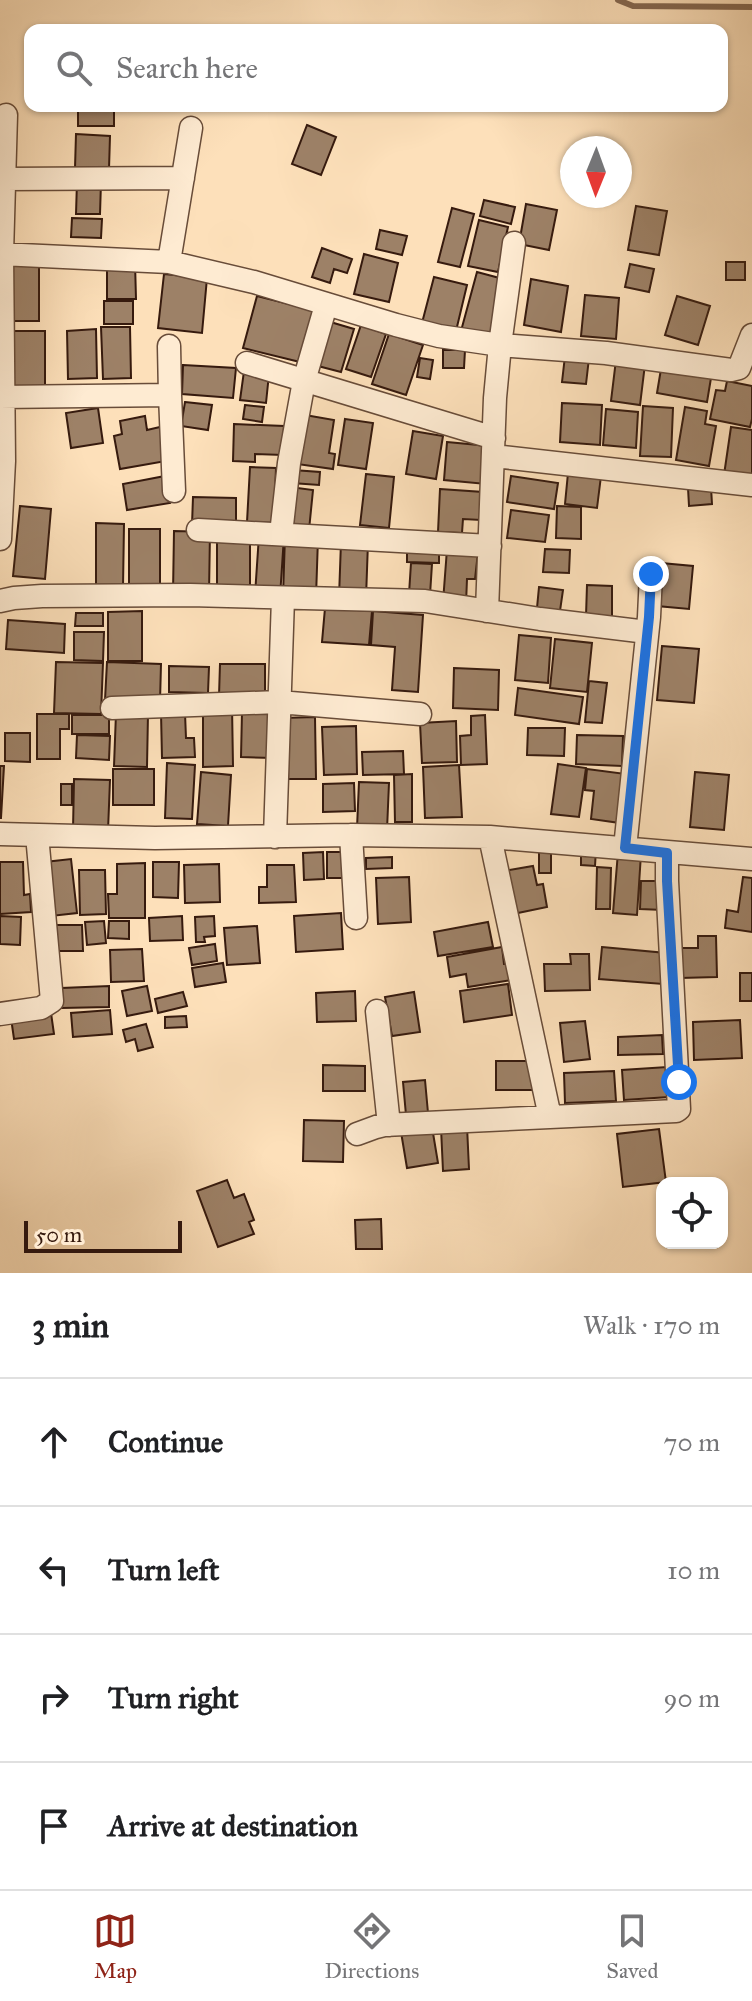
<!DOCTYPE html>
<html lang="en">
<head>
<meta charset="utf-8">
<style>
	:root { --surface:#fff; --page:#f6f6f6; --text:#202124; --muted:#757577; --line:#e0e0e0; --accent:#8f2418 }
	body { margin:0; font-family:"IM FELL Great Primer",serif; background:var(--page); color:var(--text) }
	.controls { position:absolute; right:24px; bottom:24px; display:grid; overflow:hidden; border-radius:16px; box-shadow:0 2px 6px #0004 }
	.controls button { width:72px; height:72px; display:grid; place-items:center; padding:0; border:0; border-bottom:2px solid var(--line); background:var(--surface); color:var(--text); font:40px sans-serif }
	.compass { position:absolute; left:560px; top:136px; width:72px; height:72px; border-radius:50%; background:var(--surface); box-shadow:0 2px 6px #0004; rotate:181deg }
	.scale { position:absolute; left:24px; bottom:20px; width:158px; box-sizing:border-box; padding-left:8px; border:4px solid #361a0e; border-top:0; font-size:22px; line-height:28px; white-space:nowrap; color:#361a0e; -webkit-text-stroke:6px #feebd2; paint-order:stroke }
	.stop { position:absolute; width:24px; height:24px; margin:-18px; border:6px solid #1a73e8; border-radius:50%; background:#fff }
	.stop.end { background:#1a73e8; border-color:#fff; box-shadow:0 2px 8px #0008 }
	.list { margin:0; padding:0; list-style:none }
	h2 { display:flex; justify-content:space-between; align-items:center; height:104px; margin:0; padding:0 32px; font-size:34px }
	h2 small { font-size:26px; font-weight:400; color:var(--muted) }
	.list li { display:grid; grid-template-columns:52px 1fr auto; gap:24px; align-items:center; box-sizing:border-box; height:128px; padding:0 32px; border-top:2px solid var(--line) }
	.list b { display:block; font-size:30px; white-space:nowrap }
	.list em { font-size:26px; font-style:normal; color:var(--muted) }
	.icon { flex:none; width:44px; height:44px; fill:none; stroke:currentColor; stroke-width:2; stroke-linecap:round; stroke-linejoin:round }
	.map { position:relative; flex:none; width:752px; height:1273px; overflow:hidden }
	.search { position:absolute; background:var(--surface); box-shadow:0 2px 6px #0004; left:24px; right:24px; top:24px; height:88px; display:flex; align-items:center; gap:20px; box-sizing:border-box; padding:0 28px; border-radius:16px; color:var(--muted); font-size:30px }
	.sheet { height:616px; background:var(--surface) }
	nav { display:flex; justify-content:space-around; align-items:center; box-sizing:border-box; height:112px; border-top:2px solid var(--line); background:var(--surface); font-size:22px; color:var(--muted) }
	nav a { display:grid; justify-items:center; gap:4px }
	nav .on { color:var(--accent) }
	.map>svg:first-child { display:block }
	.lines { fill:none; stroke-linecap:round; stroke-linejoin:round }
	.stream { stroke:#856952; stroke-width:6 }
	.building { fill:#9d8167; stroke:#361a0e; stroke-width:2 }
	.minor-casing { stroke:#684c39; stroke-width:25 }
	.minor { stroke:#feebd2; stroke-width:22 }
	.route { stroke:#1a73e8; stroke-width:10 }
</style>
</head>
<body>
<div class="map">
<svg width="752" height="1273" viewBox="0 0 752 1273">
	<rect width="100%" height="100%" fill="#fde0ba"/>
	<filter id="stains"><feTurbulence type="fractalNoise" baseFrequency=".0025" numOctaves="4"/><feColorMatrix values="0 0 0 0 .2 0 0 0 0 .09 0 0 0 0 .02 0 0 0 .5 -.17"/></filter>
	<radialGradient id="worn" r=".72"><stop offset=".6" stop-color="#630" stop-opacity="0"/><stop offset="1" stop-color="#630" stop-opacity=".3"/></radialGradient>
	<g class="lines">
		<path class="stream" d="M618,0L633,6L752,7"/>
	</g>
	<path class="building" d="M78,107H114V126H78Z
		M307,125L336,137L321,175L292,164Z
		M76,134L110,136L109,169L75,168Z
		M77,181L101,182L100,214H76Z
		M484,200L515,207L511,224L480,216Z
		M526,204L557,210L549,250L519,244Z
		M636,206L667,211L659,255L628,250Z
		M452,208L474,214L460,267L438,262Z
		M72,218L102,219L101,238L71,237Z
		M479,220L508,227L498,272L468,266Z
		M380,230L407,236L402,255L376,249Z
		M322,248L352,259L347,273L334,269L330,283L312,277Z
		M364,254L398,263L389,302L354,294Z
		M107,262H135L136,299H107Z
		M726,262H745V280H726Z
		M9,264H39V321H9Z
		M630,264L654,269L649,292L625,287Z
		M477,272L507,280L491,339L461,331Z
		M164,274L207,278L202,333L158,328Z
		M434,277L467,285L456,331L422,323Z
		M531,279L568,286L561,332L524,325Z
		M585,295L619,298L616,339L581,336Z
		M257,296L317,311L304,363L243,348Z
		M677,296L710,306L698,345L665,335Z
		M104,301H133V324H104Z
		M327,321L354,329L341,372L314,365Z
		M361,325L386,334L371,377L346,369Z
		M101,327H130L131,378L103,379Z
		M96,329L97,378L68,379L67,331Z
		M10,331H45V387L9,386Z
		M389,334L423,345L406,395L372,384Z
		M443,350H465L464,368H443Z
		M565,356L589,358L586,384L562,382Z
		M420,358L433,360L430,379L417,377Z
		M616,360L645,364L640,405L611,401Z
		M662,363L712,372L707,402L657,393Z
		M183,365L236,368L233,398L182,394Z
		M244,371L269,374L266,403L240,400Z
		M727,381L752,386V419L750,427L710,419L716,390L725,391Z
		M185,402L212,405L208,430L181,426Z
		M562,403L602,405L600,445L560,442Z
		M245,405L264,407L262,422L243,419Z
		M643,406L673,408L671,457L640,456Z
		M685,407L707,411L705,424L716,426L709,466L676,460Z
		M98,408L103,443L71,448L66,413Z
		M606,409L638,412L636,448L603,445Z
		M305,415L334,420L329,453L335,454L333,469L297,464Z
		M145,416L147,430L160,427L166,461L120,469L114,436L122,434L120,421Z
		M345,419L373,423L366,469L338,465Z
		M234,424L284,426L283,455L255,454V462L233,461Z
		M731,427L752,430V479L724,475Z
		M413,431L443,436L436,479L406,474Z
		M447,442L489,446L486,484L444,480Z
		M250,467L276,468L274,523L247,522Z
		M293,470L320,472L319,485L292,483Z
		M568,473L601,476L597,508L565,504Z
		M366,474L394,477L389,528L360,525Z
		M165,476L170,503L127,510L123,484Z
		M511,476L558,483L554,509L507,502Z
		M290,487L313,490L309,530L285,527Z
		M711,487L712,504L689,506L688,488Z
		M440,489L483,492L481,520L463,519L462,533L438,532Z
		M193,497L236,498V526L192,525Z
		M20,506L51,509L45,579L13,576Z
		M557,506L581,507V539L556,538Z
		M511,510L549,515L545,542L507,538Z
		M96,523L124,524L123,587H96Z
		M129,529H160V585H129Z
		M174,531L210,532L209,594H173Z
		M259,535L284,536L280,597L255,595Z
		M217,536H250V588H217Z
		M285,536L318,538L316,597L283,596Z
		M341,542H368L366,598L339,597Z
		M407,546L439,547V563L407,562Z
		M447,549L478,552L475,579H467L466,604L443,602Z
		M545,549L570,550L569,573L543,572Z
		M411,563L432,564L430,595L409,594Z
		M661,563L693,566L689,609L657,606Z
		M587,585L612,586V617L586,616Z
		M539,587L563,590L560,611L537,608Z
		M325,608L372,611L369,645L322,642Z
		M142,611V661H108V612Z
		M373,611L423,615L418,692L392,690L395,647L371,645Z
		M76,613H103V626H75Z
		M8,620L65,624L64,653L6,649Z
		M74,632H104L103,661L74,660Z
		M519,635L551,638L548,683L515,680Z
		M555,639L592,643L587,692L550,688Z
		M662,646L699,649L694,703L657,700Z
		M56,662L103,663L101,714L54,713Z
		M107,662L161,664L160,702L105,700Z
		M220,664H265V697L219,696Z
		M169,666L209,667L208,693L169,692Z
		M454,668L499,670L498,710L453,708Z
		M589,681L607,683L602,723L585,722Z
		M518,688L583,697L579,724L515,715Z
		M203,706H232L233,766L203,767Z
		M242,712L275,714L273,758L241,757Z
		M116,713L148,714L147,767L114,766Z
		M161,713H185L186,738H194L195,757L162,758Z
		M37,714H69V729H60V759H37Z
		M72,715H109V734H72Z
		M485,715L487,764L461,765L460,736L471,735V716Z
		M315,717L316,779H284L282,718Z
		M456,721L457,762L422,763L420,723Z
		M356,726L357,774L324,775L322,727Z
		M528,728H565L564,756L527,755Z
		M5,733H30V762L5,761Z
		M77,735L110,736L109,760L76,758Z
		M577,735L623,736L622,766L576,764Z
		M403,751L404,774L363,775L362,752Z
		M167,763L195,765L192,819L165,818Z
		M558,764L586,768L579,817L551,814Z
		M459,765L462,817L425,818L423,767Z
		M0,766H4L1,818H0Z
		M113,769H154V805H113Z
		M587,769L626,774L620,823L591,819L594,791L585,790Z
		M201,772L231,775L228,826L197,824Z
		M695,772L729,775L724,830L690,827Z
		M412,774V822H395L394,775Z
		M74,779L110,780L108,831L73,830Z
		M359,782L389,783L387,830L357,828Z
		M354,783L355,811L323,812V784Z
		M61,784H72V805H61Z
		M581,849H596L595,866L581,865Z
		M323,852L324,879L304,880L303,853Z
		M327,852H348L347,878H327Z
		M539,852H551V873H539Z
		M618,852L641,854L637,915L613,913Z
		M392,857V868L366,869V858Z
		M71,859L77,913L51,916L45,862Z
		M0,862H23L24,895L30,894L31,912L0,914Z
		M153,862H179L178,898L153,897Z
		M145,863V918H109L108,894H117V864Z
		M219,864L220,902L185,903L184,865Z
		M267,865H294L296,902L259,903V887H267Z
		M533,866L537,885L543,884L547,907L513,914L504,871Z
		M597,867L611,868L610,909H596Z
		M79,870H105L106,914L80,915Z
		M409,877L411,922L378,924L376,878Z
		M743,877L752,878V932L725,928L727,910L738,912Z
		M641,881H663V910L640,909Z
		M341,913L343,949L296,952L294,916Z
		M0,916L21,917L20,945L0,944Z
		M182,916L183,940L150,941L149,918Z
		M214,916L215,936L204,937L205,942H196L195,917Z
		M104,921L106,943L87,945L85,922Z
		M109,921H129V939L108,938Z
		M488,922L493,947L438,956L434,932Z
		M55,925H82L83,951H56Z
		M257,926L260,963L227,965L224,928Z
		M698,936H716L717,977L680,978L679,948H698Z
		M215,944L217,961L192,965L189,948Z
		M502,947L504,964H509L512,980L468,987L466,974L450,977L447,957Z
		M602,947L666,953L663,984L599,979Z
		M142,949L144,981L111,982L110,950Z
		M570,954H589L590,990L545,991L544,964H571Z
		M223,963L226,982L195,987L192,968Z
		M740,973H752V1001H740Z
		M508,984L512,1015L464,1022L460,991Z
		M109,986V1007L62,1008V988Z
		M147,986L152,1011L127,1016L122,991Z
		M355,991L356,1021L317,1022L316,993Z
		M183,992L187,1006L158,1013L155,999Z
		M414,992L420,1032L392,1036L385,997Z
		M110,1010L112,1034L73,1037L71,1013Z
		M51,1013L54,1034L14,1039L11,1018Z
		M186,1016L187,1027L165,1028V1017Z
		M740,1020L742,1058L694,1060L693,1022Z
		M585,1021L590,1059L564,1062L560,1023Z
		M146,1024L153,1047L138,1051L135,1039L126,1042L123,1030Z
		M662,1035L663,1054L618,1055V1037Z
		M496,1061H533V1090H496Z
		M323,1065L365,1066V1091H323Z
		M667,1067L669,1097L624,1100L622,1070Z
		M614,1071L616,1101L565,1103L564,1073Z
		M425,1080L428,1113L406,1115L403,1082Z
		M304,1120L344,1121L343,1162L303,1161Z
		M467,1126L469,1169L443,1171L441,1128Z
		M432,1127L438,1163L407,1168L401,1132Z
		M659,1129L666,1182L623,1187L617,1134Z
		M227,1180L234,1198L244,1194L254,1220L249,1222L254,1234L218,1247L197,1191Z
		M381,1219L382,1249H356L355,1220Z"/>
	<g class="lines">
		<g class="minor-casing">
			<path id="minor" d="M4,179L183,178
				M0,254L169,262L254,282L396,325L439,336L500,345L606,353L731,370L739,368L752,335
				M169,262L191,128
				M169,346L170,395
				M247,363L494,438
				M0,397L170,395L174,491
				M494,456L752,485
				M198,530L490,546
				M281,534L289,463L304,381L326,305
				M0,539L4,461L2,254L6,115
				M0,601L14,598L42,596L190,595L425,601L540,619L647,632
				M487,611L495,398L500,345L514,243
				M112,708L279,702L420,714
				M0,834L155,838L351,835L490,837L752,859
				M351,835L356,918
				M275,837L283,598
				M490,837L550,1117
				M625,848L649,617L651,574
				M377,1011L389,1125
				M0,1014L41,1008L52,1001L37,835
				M357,1134L376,1127L384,1125L676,1111L679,1109L667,881V853"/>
		</g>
		<use href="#minor" class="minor"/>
	</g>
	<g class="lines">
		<path class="route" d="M651,574L649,617L625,848L667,853V881L679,1082"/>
	</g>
	<rect width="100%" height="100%" filter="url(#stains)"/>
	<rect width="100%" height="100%" fill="url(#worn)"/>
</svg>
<div class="controls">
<button><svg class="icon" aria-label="locate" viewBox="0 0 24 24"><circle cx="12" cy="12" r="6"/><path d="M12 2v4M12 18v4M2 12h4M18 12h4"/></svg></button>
</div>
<svg class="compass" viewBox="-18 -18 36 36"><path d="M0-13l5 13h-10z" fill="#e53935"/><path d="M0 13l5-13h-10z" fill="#757577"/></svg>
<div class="scale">50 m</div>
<div class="stop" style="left:679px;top:1082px"></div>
<div class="stop end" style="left:651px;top:574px"></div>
<div class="search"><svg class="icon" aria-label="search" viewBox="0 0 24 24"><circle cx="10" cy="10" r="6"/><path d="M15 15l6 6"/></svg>Search here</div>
</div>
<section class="sheet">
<h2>3 min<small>Walk · 170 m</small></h2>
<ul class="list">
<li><svg class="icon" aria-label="ahead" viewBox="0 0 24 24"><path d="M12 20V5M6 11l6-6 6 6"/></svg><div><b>Continue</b></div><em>70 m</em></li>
<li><svg class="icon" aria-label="left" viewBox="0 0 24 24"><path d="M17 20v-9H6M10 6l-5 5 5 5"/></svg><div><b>Turn left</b></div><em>10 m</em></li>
<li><svg class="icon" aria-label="right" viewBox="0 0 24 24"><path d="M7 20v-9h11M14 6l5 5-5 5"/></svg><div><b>Turn right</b></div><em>90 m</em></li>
<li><svg class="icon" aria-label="arrive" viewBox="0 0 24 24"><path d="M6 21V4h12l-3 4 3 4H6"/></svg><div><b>Arrive at destination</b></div></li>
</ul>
</section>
<nav>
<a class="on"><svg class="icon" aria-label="map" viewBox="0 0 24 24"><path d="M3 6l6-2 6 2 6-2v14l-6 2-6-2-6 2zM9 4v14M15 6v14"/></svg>Map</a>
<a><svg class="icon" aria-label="directions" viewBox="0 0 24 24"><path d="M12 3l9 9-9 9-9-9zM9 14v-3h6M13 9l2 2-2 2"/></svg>Directions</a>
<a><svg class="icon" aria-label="saved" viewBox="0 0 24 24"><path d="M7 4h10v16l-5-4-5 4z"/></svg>Saved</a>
</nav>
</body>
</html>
